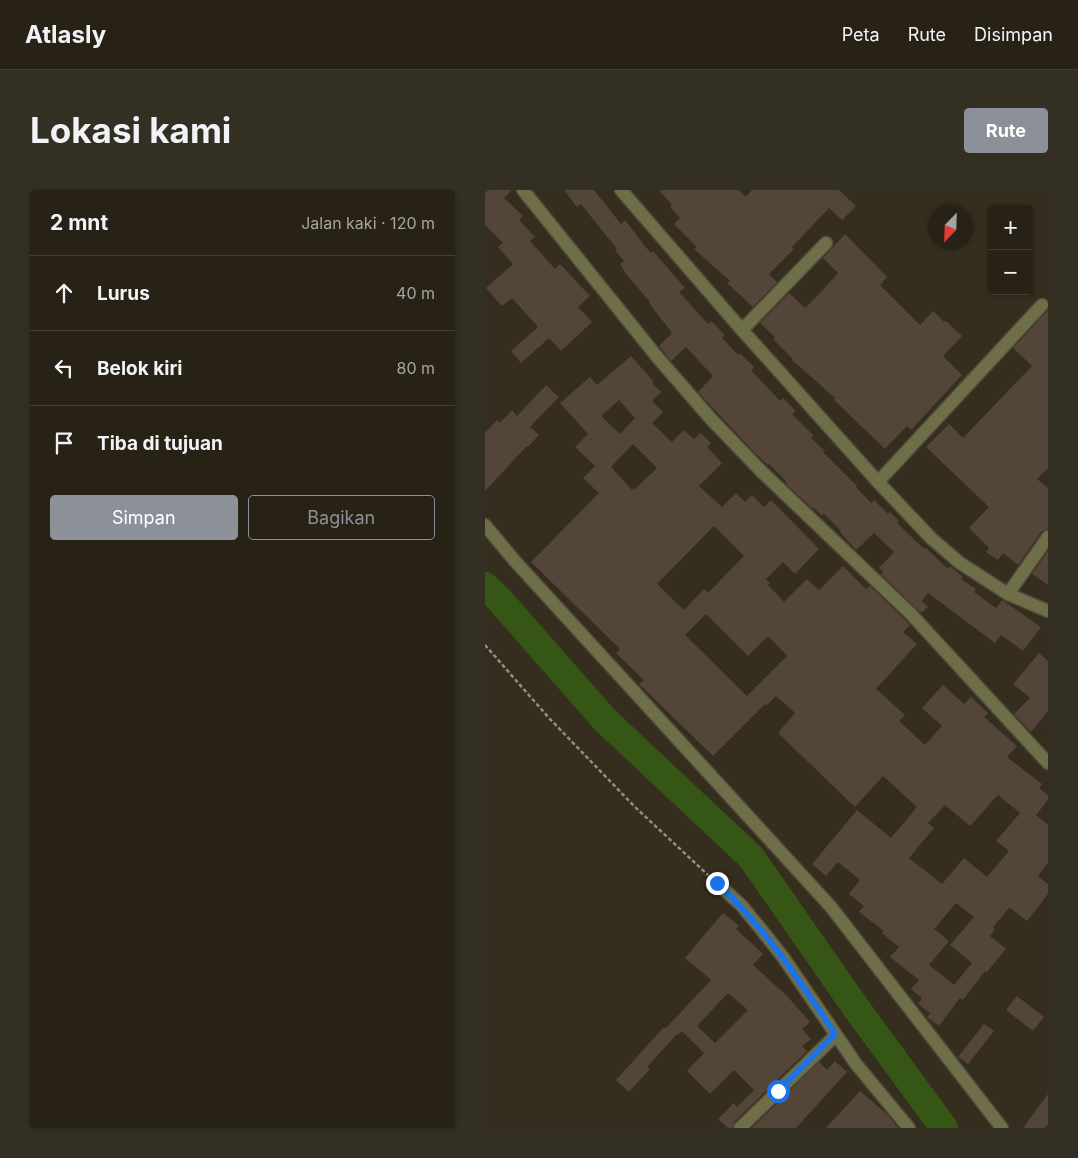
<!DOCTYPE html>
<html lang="id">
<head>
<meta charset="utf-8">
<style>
	:root { --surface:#282216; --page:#342f23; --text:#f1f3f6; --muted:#a5a4a1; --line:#443f35; --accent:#8c9099 }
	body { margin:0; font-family:Inter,sans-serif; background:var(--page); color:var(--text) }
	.controls { position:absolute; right:15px; top:15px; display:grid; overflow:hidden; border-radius:5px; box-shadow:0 1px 4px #0004 }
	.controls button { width:45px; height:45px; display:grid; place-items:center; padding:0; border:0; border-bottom:1px solid var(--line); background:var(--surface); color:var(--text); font:25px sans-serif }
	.compass { position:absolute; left:443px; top:15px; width:45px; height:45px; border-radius:50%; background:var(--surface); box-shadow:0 1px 4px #0004; rotate:203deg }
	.stop { position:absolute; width:15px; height:15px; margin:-11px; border:4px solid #1a73e8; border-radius:50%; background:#fff }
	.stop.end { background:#1a73e8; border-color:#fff; box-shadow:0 1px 5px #0008 }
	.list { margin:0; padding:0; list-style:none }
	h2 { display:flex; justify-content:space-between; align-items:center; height:65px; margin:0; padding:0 20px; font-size:21px }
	h2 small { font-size:16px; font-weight:400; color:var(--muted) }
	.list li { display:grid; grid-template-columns:32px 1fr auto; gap:15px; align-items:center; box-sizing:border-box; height:75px; padding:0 20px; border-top:1px solid var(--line) }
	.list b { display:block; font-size:19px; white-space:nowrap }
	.list em { font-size:16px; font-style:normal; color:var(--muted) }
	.actions { display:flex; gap:10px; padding:15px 20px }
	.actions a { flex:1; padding:11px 0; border:1px solid var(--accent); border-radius:5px; text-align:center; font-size:18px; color:var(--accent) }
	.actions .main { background:var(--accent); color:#fff }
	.icon { flex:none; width:28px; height:28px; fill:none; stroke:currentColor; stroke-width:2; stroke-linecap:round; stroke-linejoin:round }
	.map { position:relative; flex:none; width:563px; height:938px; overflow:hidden; border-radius:5px }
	header { display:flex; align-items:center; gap:30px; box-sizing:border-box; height:70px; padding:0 25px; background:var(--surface); border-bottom:1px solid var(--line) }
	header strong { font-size:24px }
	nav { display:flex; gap:28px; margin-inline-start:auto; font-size:18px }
	.intro { display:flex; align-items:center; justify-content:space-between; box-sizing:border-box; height:120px; padding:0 30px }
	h1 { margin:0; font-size:35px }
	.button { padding:12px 22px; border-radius:5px; background:var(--accent); color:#fff; font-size:18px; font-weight:700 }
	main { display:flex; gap:30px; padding:0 30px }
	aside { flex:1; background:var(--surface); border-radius:5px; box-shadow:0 1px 4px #0004 }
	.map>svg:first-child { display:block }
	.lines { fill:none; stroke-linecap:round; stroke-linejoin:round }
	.river { stroke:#365615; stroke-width:28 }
	.building { fill:#544539; fill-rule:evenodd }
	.minor-casing { stroke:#504839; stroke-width:15 }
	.tertiary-casing { stroke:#504839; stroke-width:15 }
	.path { stroke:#948e81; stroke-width:2.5; stroke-dasharray:4 2.5; stroke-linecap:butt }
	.minor { stroke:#6e6e48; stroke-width:12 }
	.tertiary { stroke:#6e6e48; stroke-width:12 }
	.route { stroke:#1a73e8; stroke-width:6 }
</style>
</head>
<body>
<header>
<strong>Atlasly</strong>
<nav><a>Peta</a><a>Rute</a><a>Disimpan</a></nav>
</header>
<div class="intro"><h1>Lokasi kami</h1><a class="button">Rute</a></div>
<main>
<aside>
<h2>2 mnt<small>Jalan kaki · 120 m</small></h2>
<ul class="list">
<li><svg class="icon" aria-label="ahead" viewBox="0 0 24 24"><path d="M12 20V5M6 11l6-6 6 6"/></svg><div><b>Lurus</b></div><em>40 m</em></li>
<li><svg class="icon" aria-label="left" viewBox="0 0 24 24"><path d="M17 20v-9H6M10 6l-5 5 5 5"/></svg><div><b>Belok kiri</b></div><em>80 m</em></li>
<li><svg class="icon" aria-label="arrive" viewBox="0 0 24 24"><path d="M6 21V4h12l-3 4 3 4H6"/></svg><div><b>Tiba di tujuan</b></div></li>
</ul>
<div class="actions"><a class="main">Simpan</a><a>Bagikan</a></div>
</aside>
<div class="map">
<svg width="563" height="938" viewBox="0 0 563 938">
	<rect width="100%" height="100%" fill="#352d1d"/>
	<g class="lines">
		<path class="river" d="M0,396L12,407L120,530L266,667L369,815L459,938"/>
	</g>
	<path class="building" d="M0,0H27L19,8L38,26L34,30L50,47L45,51L70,79L75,74L105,106L93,117L107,132L76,161L64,148L36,173L26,161L53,137L27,108L17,116L1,98L28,74L13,57L18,53L0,35Z
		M79,0H109L136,34L140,30L159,55L166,63L168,61L200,98L194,102L223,134L226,131L240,145L237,148L253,165L255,163L269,177L266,180L295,211L298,208L311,221L307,224L329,246L326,248L340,261L338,262L372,296L371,297L386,313L389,310L403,324L405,322L414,331L412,333L439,359L441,358L463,379L465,376L478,387L476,389L491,399L489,402L511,418L517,410L556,437L538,461L516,445L510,453L443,403L437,411L443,417L436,423L396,384L398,382L394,378L409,362L389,343L371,360L355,342L356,341L339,324L337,326L328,317L327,318L301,294V291L284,274L283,275L271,264L213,202L228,186L201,157L186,171L174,156L187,143L164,113L165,112L141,84L135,74L139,71L130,60L132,59L96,14L92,17Z
		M174,0H254L261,7L267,0H354L371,16L357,30L344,18L307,57L309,59L284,84L292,92L268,117L242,93L245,91L209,59L212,57L189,34L195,28L185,17L187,15Z
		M360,44L402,87L395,95L435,135L448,121L459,132L461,131L477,146L458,166L477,185L426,240L422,236L400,259L349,210L350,208L307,170L308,169L288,149L290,147L275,133L304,103L320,118L336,102L353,83L338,68Z
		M563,120V278L552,289L563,298V339L556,342L533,375L518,363L513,370L501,362L504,358L484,338L504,317L441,257L464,234L478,248L547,176L528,158Z
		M146,166L169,192L167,193L176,202L167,211L178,222L167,233L187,252L199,240L209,249L216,243L226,253L222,257L237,273L214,296L237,317L251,303L260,312L267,305L279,317L286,310L334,359L310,384L298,372L281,389L285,393L283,395L299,412L322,389L334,400L358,376L381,399L385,396L425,435L418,442L432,454L391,499L420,525L414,531L440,555L457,536L437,518L458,495L479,514L486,507L503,523L499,527L532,556L522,567L557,594L554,598L563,605V610L551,625L563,635V673L553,686L563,694V704L542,731L525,718L523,719L508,737L510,739L505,746L521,759L501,783L500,781L478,810L475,808L454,836L442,827L445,823L433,814L437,808L426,799L434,790L405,767L414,757L397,743L399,741L374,722L379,716L364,704L375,690L353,672L341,686L327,674L372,620L406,648L432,617L398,586L370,617L293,543L310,523L291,506L281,516L280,514L228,566L154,494L159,490L131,463L135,459L46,372L114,303L98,288L110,276L90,257L103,244L75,213L105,187L112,195ZM134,210L150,228L135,244L116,226ZM148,254L172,278L150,299L149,298L147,300L126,277ZM229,336L259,366L223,403L219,399L199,420L172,394ZM221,424L263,466L283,446L302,466L262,506L200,445ZM513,605L535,623L511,651L524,661L502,687L479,668L457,694L424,668L449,638L443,633L460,615L485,636ZM471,713L489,727L465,755L487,773L469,795L444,775L464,751L449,739Z
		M61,195L74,207L45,237L54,245L43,257L42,256L0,301V243L12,230L15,233L27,220L32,226Z
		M563,361V395L547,384Z
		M554,463L563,471V521L546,542L529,524L545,508L528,494Z
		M238,723L254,736L251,739L278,764L268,775L302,806L325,832L317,839L326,849L317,856L322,861L249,932L247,938H243L233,929L249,913L252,917L269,900L249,880L225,904L202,881L219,863L197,841L193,845L192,844L162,877L165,879L144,902L131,890L179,837L181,838L226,790L200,768ZM243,803L263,820L230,853L212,836Z
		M532,806L559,827L548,841L521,820Z
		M499,834L509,841L483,874L473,867Z
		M350,871L362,882L311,938H267L334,872L342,880Z
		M375,901L403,925L413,938H341Z
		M563,904V938H538Z"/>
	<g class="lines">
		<g class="minor-casing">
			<path id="minor" d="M38,0L173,168L226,229L277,282L425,423L563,573
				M257,140L341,53
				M393,292L557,115
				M0,335L29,370L346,717L517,938
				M523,404L563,347
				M232,693L257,716L275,738L298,767L371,874L424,938
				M255,938L351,845"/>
		</g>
		<g class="tertiary-casing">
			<path id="tertiary" d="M136,0L257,140L393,292L447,349L475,373L523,404L563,421"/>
		</g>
		<path class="path" d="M0,455L64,528L150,617L223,685"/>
		<use href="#minor" class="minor"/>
		<use href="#tertiary" class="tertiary"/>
	</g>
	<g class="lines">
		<path class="route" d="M232,693C279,737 315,791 350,844L293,901"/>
	</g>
</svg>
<div class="controls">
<button>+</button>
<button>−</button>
</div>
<svg class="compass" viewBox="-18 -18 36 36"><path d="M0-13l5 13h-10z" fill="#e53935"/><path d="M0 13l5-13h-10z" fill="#a5a4a1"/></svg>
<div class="stop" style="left:293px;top:901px"></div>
<div class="stop end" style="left:232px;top:693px"></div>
</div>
</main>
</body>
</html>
